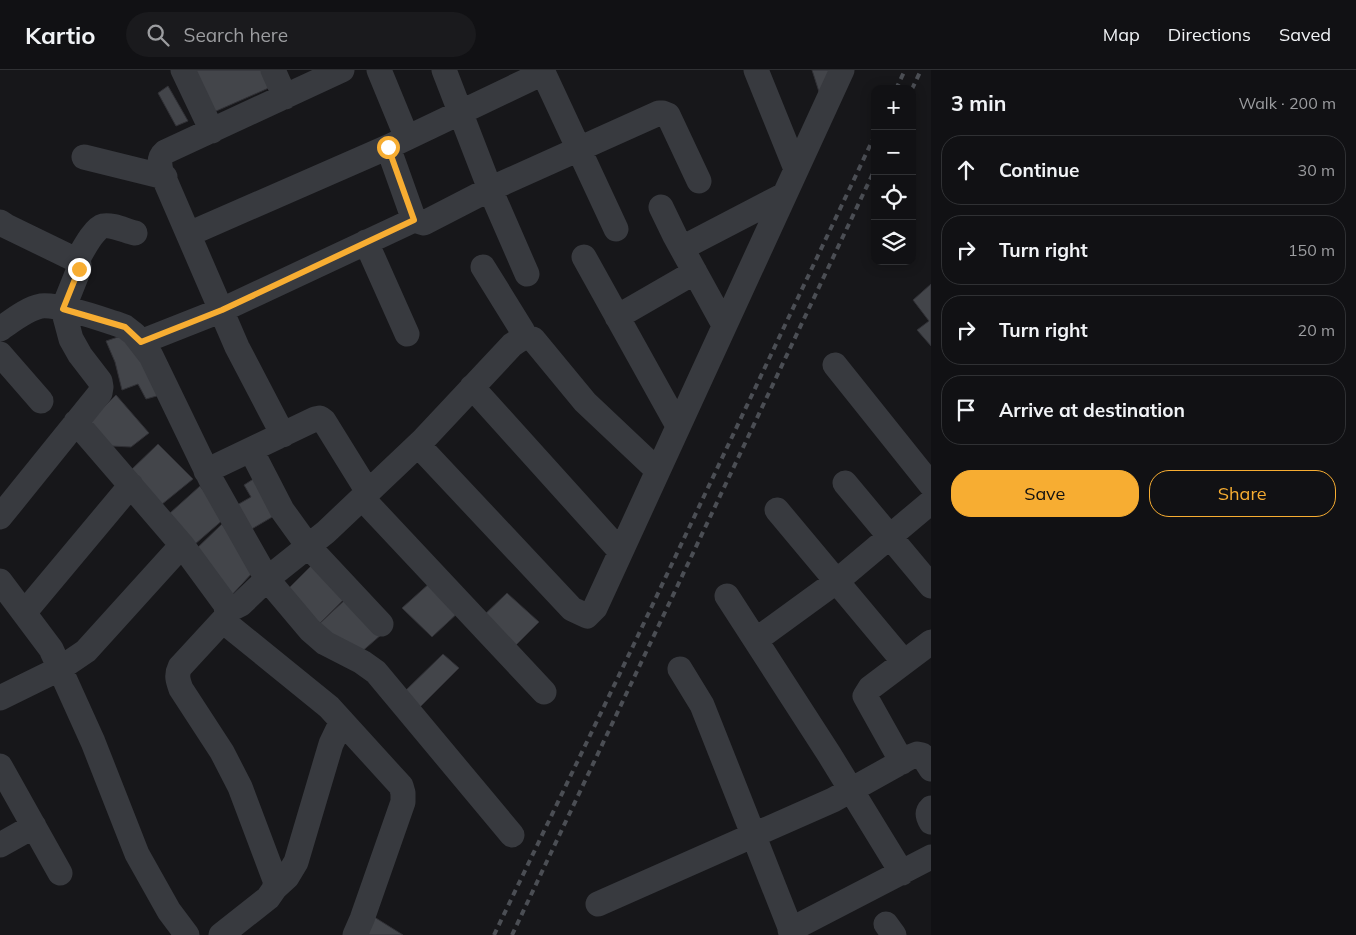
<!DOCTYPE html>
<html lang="en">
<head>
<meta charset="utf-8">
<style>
	:root { --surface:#111114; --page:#1a1a1d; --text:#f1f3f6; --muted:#9c9da0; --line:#303134; --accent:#f7ad32 }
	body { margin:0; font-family:Mulish,sans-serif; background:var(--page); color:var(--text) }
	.controls { position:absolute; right:15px; top:15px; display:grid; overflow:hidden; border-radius:10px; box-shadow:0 2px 12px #0003 }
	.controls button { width:45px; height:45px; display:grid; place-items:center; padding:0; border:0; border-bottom:1px solid var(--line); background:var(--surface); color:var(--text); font:25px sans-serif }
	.stop { position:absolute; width:15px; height:15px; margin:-11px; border:4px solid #f7ad32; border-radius:50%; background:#fff }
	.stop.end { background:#f7ad32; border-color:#fff; box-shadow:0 1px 5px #0008 }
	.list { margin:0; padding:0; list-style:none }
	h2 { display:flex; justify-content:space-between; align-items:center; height:65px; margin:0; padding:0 20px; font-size:21px }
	h2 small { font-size:16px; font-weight:400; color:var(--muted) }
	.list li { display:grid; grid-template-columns:32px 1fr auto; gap:15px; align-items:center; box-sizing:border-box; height:70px; margin:0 10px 10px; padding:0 10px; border:1px solid var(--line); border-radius:20px }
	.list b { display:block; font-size:19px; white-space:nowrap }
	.list em { font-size:16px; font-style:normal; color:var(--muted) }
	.actions { display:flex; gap:10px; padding:15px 20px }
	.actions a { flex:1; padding:11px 0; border:1px solid var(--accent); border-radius:20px; text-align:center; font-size:18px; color:var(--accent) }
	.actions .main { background:var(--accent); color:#111 }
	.icon { flex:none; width:28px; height:28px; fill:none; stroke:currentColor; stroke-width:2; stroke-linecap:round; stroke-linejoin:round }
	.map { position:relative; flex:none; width:931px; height:865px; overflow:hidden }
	header { display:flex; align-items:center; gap:30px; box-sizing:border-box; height:70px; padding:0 25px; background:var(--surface); border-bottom:1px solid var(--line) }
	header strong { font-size:24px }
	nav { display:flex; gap:28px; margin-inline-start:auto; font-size:18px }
	.search { width:350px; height:45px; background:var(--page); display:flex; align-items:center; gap:12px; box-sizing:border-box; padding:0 18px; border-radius:28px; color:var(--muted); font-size:19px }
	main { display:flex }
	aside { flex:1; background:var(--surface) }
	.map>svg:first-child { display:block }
	.building { fill:#43454a; stroke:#313136 }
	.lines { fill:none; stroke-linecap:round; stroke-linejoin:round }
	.minor { stroke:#383a3f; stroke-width:25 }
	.rail { stroke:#4b4e54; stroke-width:4; stroke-dasharray:6 5; stroke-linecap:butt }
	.route { stroke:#f7ad32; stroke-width:6 }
</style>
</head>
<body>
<header>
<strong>Kartio</strong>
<div class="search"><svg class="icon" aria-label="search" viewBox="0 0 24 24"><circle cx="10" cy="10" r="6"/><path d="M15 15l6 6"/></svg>Search here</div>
<nav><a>Map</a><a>Directions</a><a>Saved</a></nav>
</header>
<main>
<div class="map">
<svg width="931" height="865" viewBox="0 0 931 865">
	<rect width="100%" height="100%" fill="#17171a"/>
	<path class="building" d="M194,0H264L271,17L214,42Z
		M812,0H833L820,25Z
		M168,16L188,51L176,56L158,23Z
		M931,214V276L917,260L929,251L913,230Z
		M130,263L164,324L146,329L138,314L122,320L115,292L106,271Z
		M116,325L149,363L131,377L111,376L90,351Z
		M158,374L193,409L161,435L131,400Z
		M258,406L279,443L250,460L237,435L251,427L244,415Z
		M200,416L225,448L194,475L170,443Z
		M222,454L254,501L230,527L195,480Z
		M313,494L346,527L318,555L288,519Z
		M431,512L461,540L432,567L402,538Z
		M507,523L539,552L512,579L482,547Z
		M348,527L382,564L359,584L318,555Z
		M443,584L459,598L420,637L404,622Z
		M371,845L403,865H363Z"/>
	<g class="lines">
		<path class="minor" d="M183,0L212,61
			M273,0L285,27
			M379,0L407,68
			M444,0L490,119L527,204
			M542,0L616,159
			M756,0L796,99
			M388,77L414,150
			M84,87L165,107
			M661,137L675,166L724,255
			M0,152L6,156L76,190L79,194V199L63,239L71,269L80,285L100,311L101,317L100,323L0,447
			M189,164L388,77L543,3
			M366,172L407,264
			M682,178L784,125
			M584,187L678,356
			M77,190C82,182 94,158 103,156C112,154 126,161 135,163
			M483,197L522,260L525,268
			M617,247L695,202
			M0,259C12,251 26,239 41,236C59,234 98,248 117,254L125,257L134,264L151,286L211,410L267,509L310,560L325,573L362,592L376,602L512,765
			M141,272L222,240L414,150L424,153L490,119L659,43H663L668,45L699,111
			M0,284L41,331
			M835,295L931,415
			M472,317L620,481
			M76,352L182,475L226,535L227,546L180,597C176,605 178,611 181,619L222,682L240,717L275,810V818L268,828L221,865
			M283,365L237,277L161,101C159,93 159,87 165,82L342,0
			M418,375L572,539L587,546L595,538L842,0
			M251,380L282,440L308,476L381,554
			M206,401L315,349L320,348L324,351L368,422
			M845,413L931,516
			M362,428L544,622
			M777,440L904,592
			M0,511L51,579L93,672L137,784L169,841L187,865
			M727,526L829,684L902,803
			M227,541L241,534L267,509L326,462L423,370L512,275C519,270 524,266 533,269L585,332L657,400
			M24,543L131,415
			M223,551L329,637L401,716L403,723V732L362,849L355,865
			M756,570L837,511L931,432
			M680,599L702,635L793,865
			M0,628L61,598L86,581L182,475
			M902,692L865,626L870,618L931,572
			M0,696L60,803
			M931,738C926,743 928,747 931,752
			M0,775L34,756
			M275,818L287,807L296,792L331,674L342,651
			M598,834L833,730L912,686L917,684L922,685L931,699
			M886,854L894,865
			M790,860L931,787"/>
		<path class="rail" d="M896,19L905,0
			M912,19L921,0
			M494,865L634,574L875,65
			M512,865L875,99"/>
	</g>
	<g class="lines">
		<path class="route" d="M79,199L63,239L125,257L141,272L222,240L414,150L388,77"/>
	</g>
</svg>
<div class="controls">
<button>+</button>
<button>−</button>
<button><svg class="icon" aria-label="locate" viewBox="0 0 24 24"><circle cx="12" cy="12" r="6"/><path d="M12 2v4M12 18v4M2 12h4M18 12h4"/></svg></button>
<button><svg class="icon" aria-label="layers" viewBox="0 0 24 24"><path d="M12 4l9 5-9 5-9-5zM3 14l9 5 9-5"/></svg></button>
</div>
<div class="stop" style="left:388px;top:77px"></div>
<div class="stop end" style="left:79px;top:199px"></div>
</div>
<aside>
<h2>3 min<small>Walk · 200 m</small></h2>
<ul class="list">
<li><svg class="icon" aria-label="ahead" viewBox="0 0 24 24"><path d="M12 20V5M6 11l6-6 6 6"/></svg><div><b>Continue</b></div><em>30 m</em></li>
<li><svg class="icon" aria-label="right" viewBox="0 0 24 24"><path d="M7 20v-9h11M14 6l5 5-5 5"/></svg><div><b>Turn right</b></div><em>150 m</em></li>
<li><svg class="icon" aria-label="right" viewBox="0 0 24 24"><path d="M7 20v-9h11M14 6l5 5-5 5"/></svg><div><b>Turn right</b></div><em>20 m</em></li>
<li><svg class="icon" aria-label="arrive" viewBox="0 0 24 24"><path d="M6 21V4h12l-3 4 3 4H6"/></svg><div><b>Arrive at destination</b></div></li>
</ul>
<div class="actions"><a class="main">Save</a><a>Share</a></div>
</aside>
</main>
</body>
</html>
